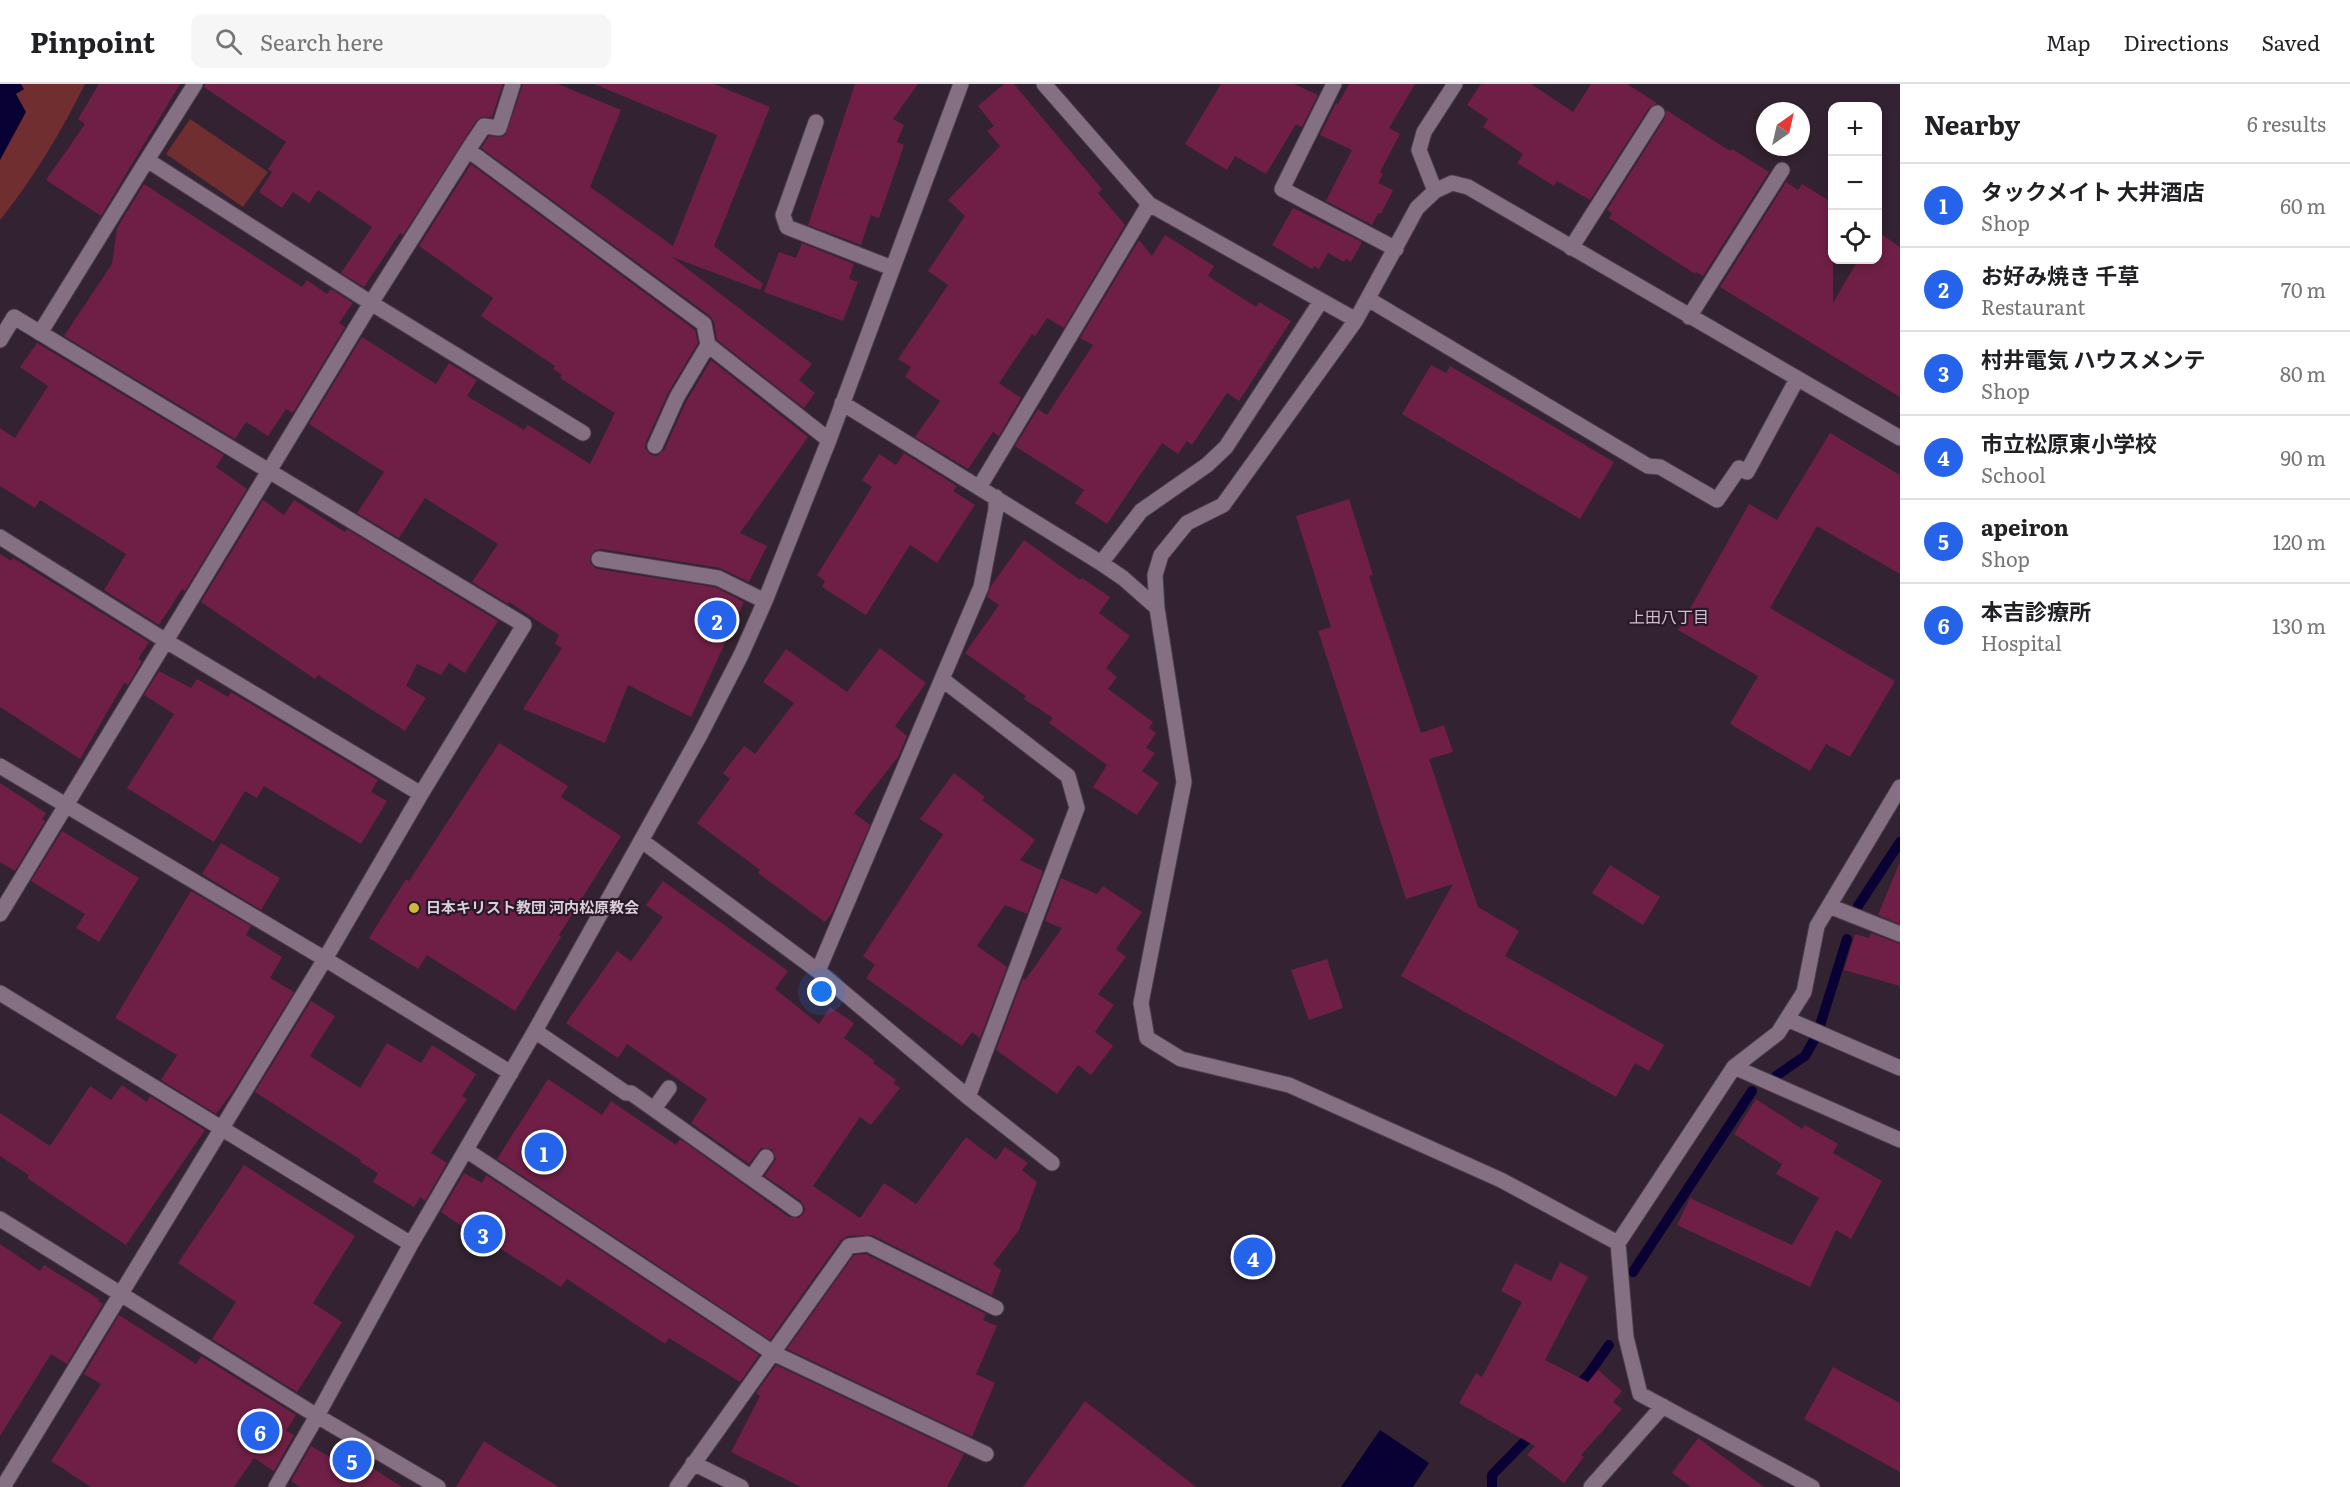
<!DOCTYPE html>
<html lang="en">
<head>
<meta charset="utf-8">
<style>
	:root { --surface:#fff; --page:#f6f6f6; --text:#202124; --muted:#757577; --line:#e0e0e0; --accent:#2563eb }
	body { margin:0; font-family:Literata,"Noto Sans JP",serif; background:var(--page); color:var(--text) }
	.controls { position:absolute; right:18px; top:18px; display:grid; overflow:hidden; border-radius:12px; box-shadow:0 3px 9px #0003 }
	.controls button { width:54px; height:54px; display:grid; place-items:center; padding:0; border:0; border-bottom:2px solid var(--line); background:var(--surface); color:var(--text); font:30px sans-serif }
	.compass { position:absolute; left:1756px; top:18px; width:54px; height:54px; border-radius:50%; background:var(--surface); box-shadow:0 3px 9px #0003; rotate:34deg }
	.you { position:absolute; left:822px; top:908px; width:21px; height:21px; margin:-15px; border:4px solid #fff; border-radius:50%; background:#1a73e8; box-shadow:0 0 0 9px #1a73e833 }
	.badge { display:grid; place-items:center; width:39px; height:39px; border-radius:50%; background:var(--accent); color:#fff; font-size:20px; font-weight:700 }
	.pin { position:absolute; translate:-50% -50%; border:3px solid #fff; box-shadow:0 2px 6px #0006 }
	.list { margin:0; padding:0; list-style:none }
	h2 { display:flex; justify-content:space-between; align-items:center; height:78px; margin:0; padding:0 24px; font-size:26px }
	h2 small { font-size:20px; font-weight:400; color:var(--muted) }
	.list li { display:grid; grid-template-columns:39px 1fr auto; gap:18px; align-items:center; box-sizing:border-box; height:84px; padding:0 24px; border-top:2px solid var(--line) }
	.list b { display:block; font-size:22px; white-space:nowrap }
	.list p { margin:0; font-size:20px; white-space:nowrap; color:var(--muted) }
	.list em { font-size:20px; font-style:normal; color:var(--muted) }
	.icon { flex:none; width:33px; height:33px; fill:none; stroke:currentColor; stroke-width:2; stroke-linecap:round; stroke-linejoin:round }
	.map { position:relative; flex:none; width:1900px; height:1403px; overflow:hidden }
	header { display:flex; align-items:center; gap:36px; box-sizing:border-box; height:84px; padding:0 30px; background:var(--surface); border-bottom:2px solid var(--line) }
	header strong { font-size:28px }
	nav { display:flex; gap:33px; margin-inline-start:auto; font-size:21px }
	.search { width:420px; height:54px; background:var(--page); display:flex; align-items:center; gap:15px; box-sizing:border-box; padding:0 21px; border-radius:12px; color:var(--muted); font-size:22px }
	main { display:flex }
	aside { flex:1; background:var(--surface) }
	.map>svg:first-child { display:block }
	.green { fill:#712e30 }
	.water { fill:#090134 }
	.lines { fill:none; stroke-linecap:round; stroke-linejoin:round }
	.stream { stroke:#090134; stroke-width:10 }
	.building { fill:#6f1f45 }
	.minor-casing { stroke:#4c3d4b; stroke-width:17 }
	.minor { stroke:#857083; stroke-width:15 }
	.poi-dot { fill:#d0b836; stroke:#291827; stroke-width:2 }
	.labels { text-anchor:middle; stroke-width:4.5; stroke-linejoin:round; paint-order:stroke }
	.poi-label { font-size:15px; font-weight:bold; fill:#dbcfda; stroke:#291827; text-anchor:start }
	.neighbourhood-label { font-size:16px; fill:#d3bdd1; stroke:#291827 }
</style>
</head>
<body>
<header>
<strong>Pinpoint</strong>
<div class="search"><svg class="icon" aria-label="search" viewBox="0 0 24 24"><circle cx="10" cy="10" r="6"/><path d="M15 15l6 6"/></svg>Search here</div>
<nav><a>Map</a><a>Directions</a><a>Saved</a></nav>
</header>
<main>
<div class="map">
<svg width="1900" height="1403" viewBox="0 0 1900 1403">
	<rect width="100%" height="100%" fill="#332231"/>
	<path class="green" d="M0,0H85C61,48 33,95 0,136Z
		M190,35L268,88L243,123L166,70Z"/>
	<path class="water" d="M0,0H21L24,5L16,10L26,28L0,76Z
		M1380,1346L1429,1379L1413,1403H1341Z"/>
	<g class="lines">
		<path class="stream" d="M1858,822L1900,758
			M1776,992L1805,972L1817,951L1847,855
			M1633,1188L1752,1007
			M1575,1305L1588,1291L1609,1261
			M1492,1403V1391L1535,1347"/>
	</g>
	<path class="building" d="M99,0H180L101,132L46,96L85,40L78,35Z
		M205,0H503L492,33H481L476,37L403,151L400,149L364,203L341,189L372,143L318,106L309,119L293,108L282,124L259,108L272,88L268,85L286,58L204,3Z
		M523,0H558L621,26L590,103L673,162L717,51L594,0H714L770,23L714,162L763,200L760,206L672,173L812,280L799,296L815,309L804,324L717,256L714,238L710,232L481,64L489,52L502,53L506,50Z
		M855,0H918L893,35L904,41L897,58L904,61L879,134L871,131L861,161L808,141Z
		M1004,0H1014L1102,105L1098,109L1125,141L1064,244L1047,234L1035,252L1032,250L999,299L1021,314L999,352L993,348L968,385L915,353L940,317L905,293L911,283L898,275L948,201L928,187L965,132L948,116L1000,62L987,47L994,42L978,22Z
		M1221,0H1294L1318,11L1302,43L1296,40L1266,90L1235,72L1227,86L1185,60Z
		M1349,0H1415L1389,44L1400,50L1380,88L1383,90L1378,99L1393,106L1381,130L1378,129L1372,141L1326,117L1352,66L1320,51L1336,19L1338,20Z
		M1481,0H1531L1573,28L1591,0H1627L1657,19L1649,24L1590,116L1557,97L1554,102L1517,79L1523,70L1483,43L1488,35L1467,21Z
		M1666,26L1730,67L1732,65L1769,88L1703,192L1696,188L1695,190L1609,134L1612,129L1607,126L1665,34Z
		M471,80L695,246L698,259L668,309L646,358L645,364L651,371L657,372L664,366L686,318L711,276L808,353L740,449L767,462L749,498L720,484L601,465L595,466L590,473V479L597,485L715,503L744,518L691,633L628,601L605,659L523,625L562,564L555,560L559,551L509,518L508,520L472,498L498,460L425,414L399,454L357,429L384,388L309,340L362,253L436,300L449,279L477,296L467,312L524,346L528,341L590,380L615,329L560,294L562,291L553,285L555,282L481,232L493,214L419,162Z
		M1786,98L1798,106L1802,100L1833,119V219L1858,176H1878V148L1900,163V313L1720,203Z
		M144,100L302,203L307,196L327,210L331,205L353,219L339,239L345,243L293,329L286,325L268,352L246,338L235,355L64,252L112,180L117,144Z
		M1293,124L1362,158L1351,178L1346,175L1344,178L1328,169L1319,185L1314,182L1312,185L1272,161Z
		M1165,151L1214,182L1208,192L1256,223L1259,218L1291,237L1239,317L1227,309L1192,361L1187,357L1178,370L1162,359L1107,440L1075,419L1084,406L1015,362L1038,325L1047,331L1093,261L1080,254L1139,156L1152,172Z
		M802,159L854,180L849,195L858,198L843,237L764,208L779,168L796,174Z
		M37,259L224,371L216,383L247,405L185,507L182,505L159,541L104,506L126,470L40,416L35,424L0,402V344L15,354L48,302L20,283Z
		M1431,281L1446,289L1450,282L1614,378L1580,435L1402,330Z
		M1830,349L1900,391V490L1817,442L1770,524L1895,597L1850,673L1826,660L1810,687L1730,640L1758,592L1678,546L1749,420L1777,436Z
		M904,369L957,402L953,407L975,421L937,479L910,461L866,531L822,503L825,497L817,491L872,403L862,396L879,370L896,381Z
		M1349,415L1373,491L1369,492L1421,649L1444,641L1453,668L1429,675L1478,823L1519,847L1505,872L1664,961L1649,987L1635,979L1616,1013L1401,892L1453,800L1406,815L1318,547L1331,543L1296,432Z
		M263,416L284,431L294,416L345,448L347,445L498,537L465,589L449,579L441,591L417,580L406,602L426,614L405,647L318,591L315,595L201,518Z
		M1024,456L1080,496L1082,494L1110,513L1099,529L1130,552L1106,584L1117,593L1108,605L1153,638L1149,644L1156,649L1146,664L1155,669L1142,687L1159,699L1137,731L1093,703L1107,681L1049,639L1053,634L1024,615L1026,612L965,569L999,521L987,513L991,502Z
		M0,470L11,477L13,474L149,558L138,575L142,577L128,601L124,599L80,675L0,623Z
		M880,564L926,599L895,642L907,652L898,673L854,729L870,741L832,829L825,838L758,789L760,786L697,739L730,695L723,689L744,662L755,670L794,619L763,598L786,565L847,608Z
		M159,587L191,604L197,595L228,613L231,608L378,696L371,708L387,717L361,760L264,702L257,714L245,707L214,758L127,704L174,630L144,611Z
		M499,659L568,702L561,713L621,752L559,851L561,853L515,927L427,871L418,885L369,854L406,795L409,797Z
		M954,689L985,713L982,716L1035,756L1020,776L1043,787L1027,830L1005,821L977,862L1007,883L980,954L972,948L962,962L866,894L875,881L863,872L943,750L920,735Z
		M0,699L46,729L42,735L45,737L15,787L0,778Z
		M62,747L139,794L99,858L76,844L85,830L31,797Z
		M221,759L280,794L261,826L202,790Z
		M1899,780H1900V840L1878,831Z
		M1610,781L1660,813L1643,841L1592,809Z
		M1061,794L1097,810L1103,802L1142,828L1116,865L1126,873L1098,910L1114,921L1095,948L1113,962L1091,991L1078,981L1057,1010L996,966L1023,894L1025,896L1062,844L1045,837Z
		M663,797L788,887L775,905L819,940L830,923L854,939L844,954L875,977L873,979L896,996L893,999L900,1004L871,1041L860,1033L813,1102L860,1134L884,1099L916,1120L966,1053L996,1076L1005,1063L1028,1079L1022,1086L1037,1098L1019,1146L993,1180L1001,1186L992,1211L872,1151L848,1152L841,1156L770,1256L497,1075L548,995L602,1031L611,1017L676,1061L680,1055L789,1133L799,1134L803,1130L805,1125L801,1117L765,1092L776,1075L772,1065L761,1064L749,1080L691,1039L707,1015L627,960L618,974L566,939L617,867L631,877L663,833L646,821Z
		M191,807L251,842L246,851L282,873L270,894L294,908L233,1007L216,1030L161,996L177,971L115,934Z
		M1871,849L1900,860V902L1844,886L1855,850L1869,854Z
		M1327,875L1343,924L1309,936L1291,886Z
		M311,917L335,932L310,972L360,1004L387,959L421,979L432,961L476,990L462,1012L467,1015L431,1069L447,1079L425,1117L420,1113L414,1123L373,1098L378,1089L360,1078L361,1076L255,1008Z
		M122,1001L147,1018L150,1012L205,1046L126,1161L27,1094L29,1091L0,1072V1029L50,1062L90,1002L111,1016Z
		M1756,1015L1802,1045L1805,1041L1838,1060L1833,1069L1882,1097L1851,1155L1836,1146L1810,1203L1677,1141L1690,1114L1792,1161L1819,1114L1776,1090L1782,1080L1734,1050Z
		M244,1081L355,1152L313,1219L342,1238L297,1308L212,1255L236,1218L178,1179Z
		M464,1089L482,1099L486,1091L759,1271L740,1298L669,1254L665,1260L567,1195L561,1203L488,1157L487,1159L441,1128Z
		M0,1160L40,1187L44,1181L99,1215L98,1217L103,1220L67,1280L51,1270L0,1352Z
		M866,1170L986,1230L983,1236L997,1242L976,1290L995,1299L972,1353L787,1265L854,1171Z
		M1560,1178L1588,1193L1545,1276L1588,1298L1598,1286L1622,1307L1613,1318L1622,1325L1581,1371L1584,1373L1564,1399L1527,1371L1535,1362L1459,1319L1476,1289L1482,1293L1522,1218L1501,1207L1515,1179L1551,1197Z
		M119,1231L196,1280L201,1272L296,1331L286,1347L294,1351L274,1387L254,1374L234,1403H91L51,1377L101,1300L84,1290Z
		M776,1281L964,1370L947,1403H801L731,1368L760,1312L756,1309Z
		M1833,1283L1900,1319V1388L1804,1335Z
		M1085,1317L1196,1403H1023Z
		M1698,1354L1764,1403H1691L1672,1389Z
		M484,1357L503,1369L559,1403H456Z
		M345,1360L374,1378L371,1383L402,1403H300L291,1397L311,1362L335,1376Z"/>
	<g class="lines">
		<g class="minor-casing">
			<path id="minor" d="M195,0L147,76L371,219L583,349
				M1044,0L1149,120L1356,236
				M1334,0L1282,105L1396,165
				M816,38L783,131L787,143L892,184
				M468,66L704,240L708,261L829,356
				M1435,107L1419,66L1424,48L1455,0
				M1571,164L1657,29
				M1368,215L1648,382L1660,383L1717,416L1739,384L1747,388L1797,295
				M1689,233L1782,86
				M40,249L147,76
				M0,256L14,233L524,541L421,710L325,875L3,1403
				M842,319L1101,479L1123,494L1157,524
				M655,362L677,313L708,261
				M980,402L1149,120
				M0,453L166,557L421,710
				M599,475L718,494L765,517
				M1101,479L1141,427L1207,381L1226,363L1321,217
				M943,596L1068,692L1077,724L968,1013
				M0,682L325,875L511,989
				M642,757L818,887L968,1013L1052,1079
				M1829,822L1900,850
				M0,830L371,219L468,66L484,42L499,44L513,0
				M818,887L981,503L996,425V413
				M0,909L411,1160
				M1787,935L1900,984
				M535,947L626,1009H631L795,1125
				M1734,983L1900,1056
				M654,1025L669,1004
				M466,1066L773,1269L986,1370
				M751,1094L766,1073
				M0,1135L317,1332L438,1403
				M1618,1159L1501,1096L1289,1001L1181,975L1147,954L1141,919L1184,698L1157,524L1155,491L1161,471L1187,439L1223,421L1356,236L1417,124L1435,107L1452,99L1468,103L1900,354
				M693,1379L741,1403
				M276,1403L317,1332L411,1160L535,947L700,651L741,571L765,517L829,356L961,0
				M677,1403L849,1162L868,1160L996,1224
				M1591,1403L1663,1322
				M1812,1403L1640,1310L1626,1253L1618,1159L1734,983L1778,949L1804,908L1817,842L1900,703"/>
		</g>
		<use href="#minor" class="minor"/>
	</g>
	<circle class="poi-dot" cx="414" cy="824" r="6"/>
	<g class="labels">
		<g class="poi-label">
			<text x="426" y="829">日本キリスト教団 河内松原教会</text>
		</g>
		<g class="neighbourhood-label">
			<text x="1669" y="539">上田八丁目</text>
		</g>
	</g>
</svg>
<div class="controls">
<button>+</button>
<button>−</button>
<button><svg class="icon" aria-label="locate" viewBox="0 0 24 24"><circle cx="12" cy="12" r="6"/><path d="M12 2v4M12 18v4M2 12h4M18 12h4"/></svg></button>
</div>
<svg class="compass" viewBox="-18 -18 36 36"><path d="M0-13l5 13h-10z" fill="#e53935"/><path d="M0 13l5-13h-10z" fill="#757577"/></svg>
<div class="you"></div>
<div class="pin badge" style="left:544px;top:1068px">1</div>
<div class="pin badge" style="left:717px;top:536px">2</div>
<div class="pin badge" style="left:483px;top:1150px">3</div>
<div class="pin badge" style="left:1253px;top:1173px">4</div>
<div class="pin badge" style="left:352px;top:1376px">5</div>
<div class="pin badge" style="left:260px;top:1347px">6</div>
</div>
<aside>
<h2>Nearby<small>6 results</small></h2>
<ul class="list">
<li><span class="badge">1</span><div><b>タックメイト 大井酒店</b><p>Shop</p></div><em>60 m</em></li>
<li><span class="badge">2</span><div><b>お好み焼き 千草</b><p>Restaurant</p></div><em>70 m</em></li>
<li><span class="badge">3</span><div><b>村井電気 ハウスメンテ</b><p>Shop</p></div><em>80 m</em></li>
<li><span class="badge">4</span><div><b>市立松原東小学校</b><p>School</p></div><em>90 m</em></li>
<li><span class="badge">5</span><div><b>apeiron</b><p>Shop</p></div><em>120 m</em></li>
<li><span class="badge">6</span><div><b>本吉診療所</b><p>Hospital</p></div><em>130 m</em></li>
</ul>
</aside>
</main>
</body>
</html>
